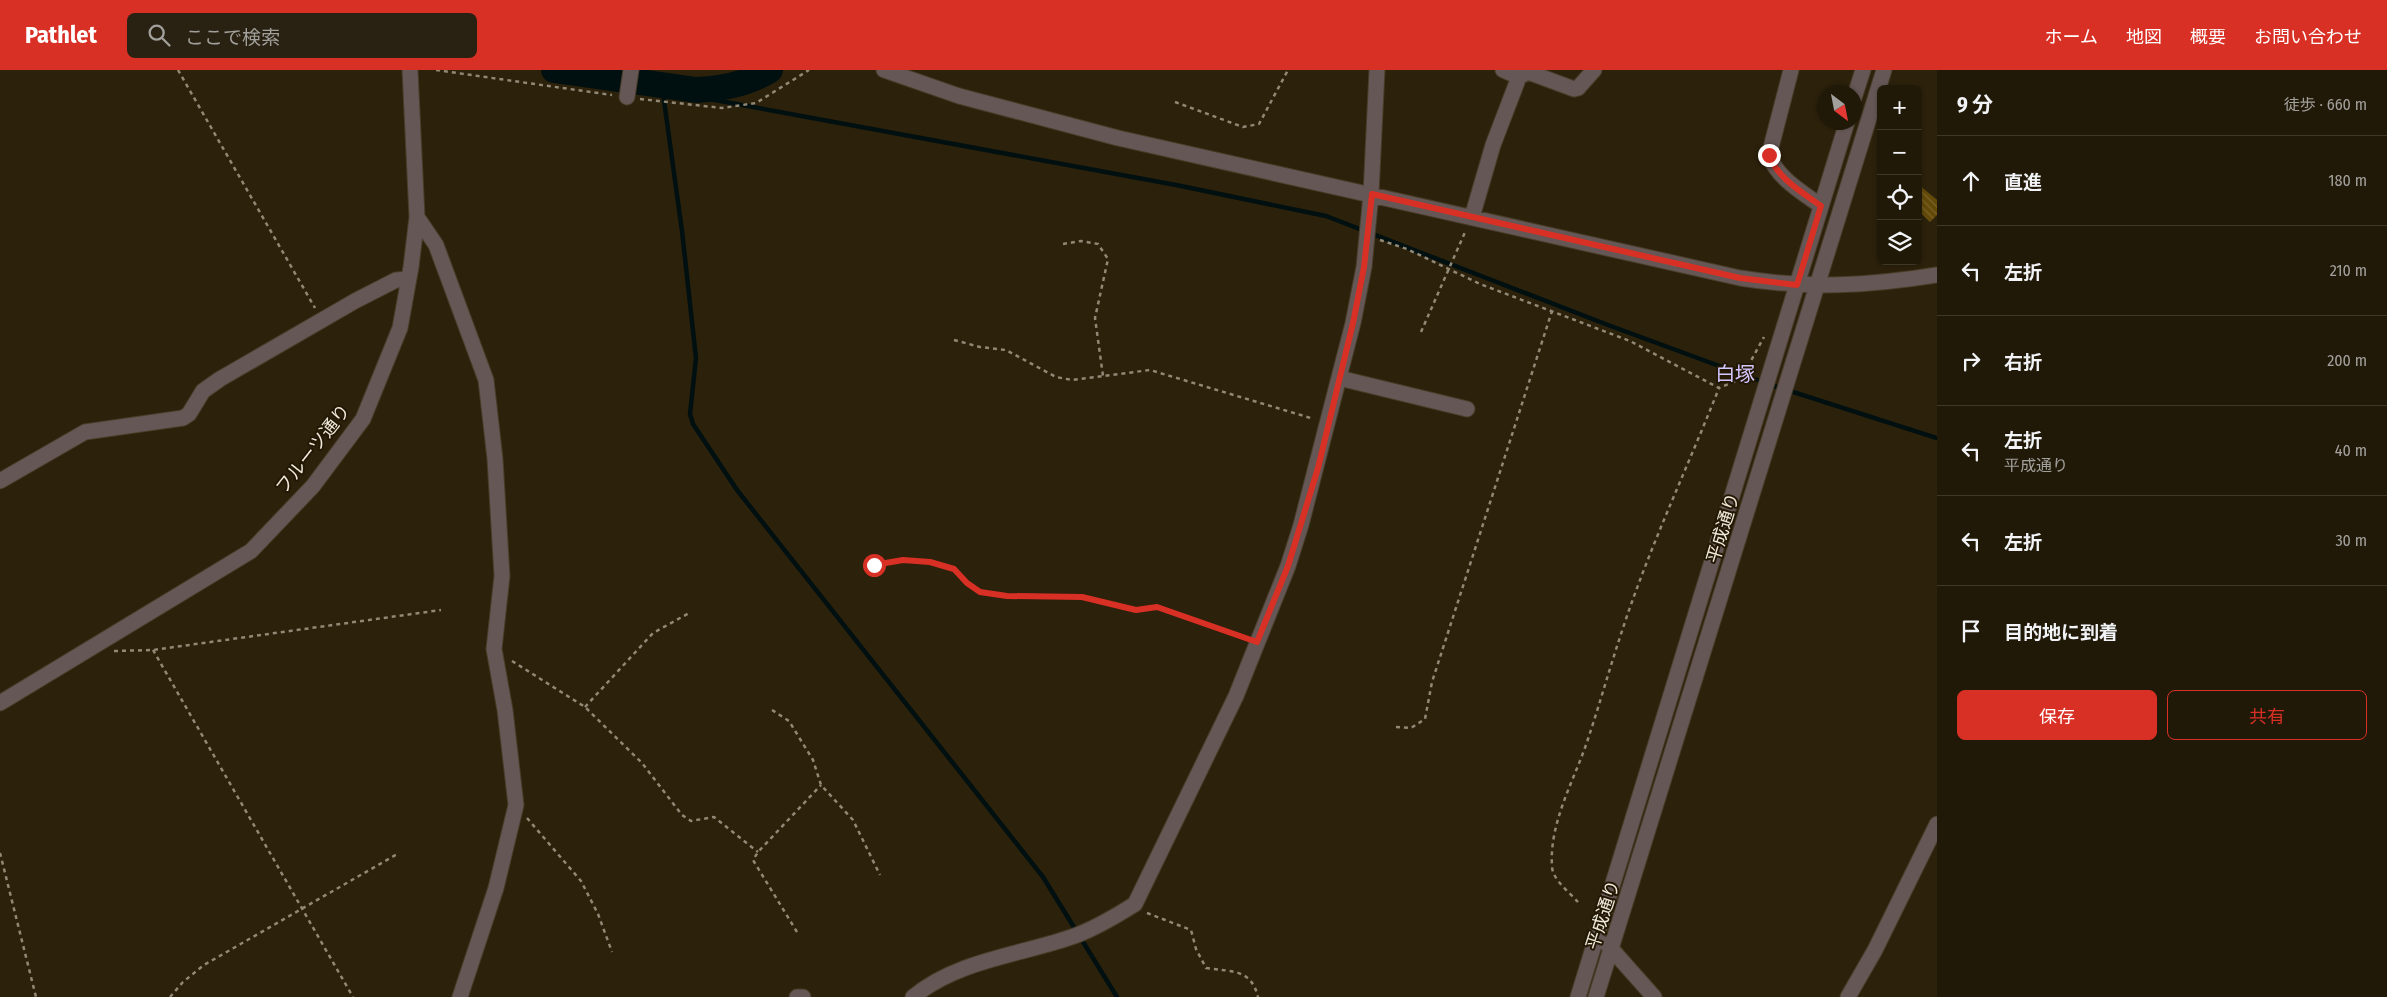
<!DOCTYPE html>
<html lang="ja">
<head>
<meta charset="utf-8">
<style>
	:root { --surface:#211908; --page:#292212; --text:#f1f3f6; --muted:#a2a09c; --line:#3e3829; --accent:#d93025 }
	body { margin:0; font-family:"Fira Sans Condensed","Noto Sans JP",sans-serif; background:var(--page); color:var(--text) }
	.controls { position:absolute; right:15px; top:15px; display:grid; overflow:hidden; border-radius:8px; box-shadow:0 1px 4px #0004 }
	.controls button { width:45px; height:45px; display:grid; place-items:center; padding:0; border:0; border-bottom:1px solid var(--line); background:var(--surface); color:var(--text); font:25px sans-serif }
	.compass { position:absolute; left:1817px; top:15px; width:45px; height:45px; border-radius:50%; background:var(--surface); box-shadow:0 1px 4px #0004; rotate:148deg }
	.stop { position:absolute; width:15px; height:15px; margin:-11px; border:4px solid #d93025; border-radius:50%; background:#fff }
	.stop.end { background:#d93025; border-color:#fff; box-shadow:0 1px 5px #0008 }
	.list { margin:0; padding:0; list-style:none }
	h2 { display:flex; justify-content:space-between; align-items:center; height:65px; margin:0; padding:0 20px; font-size:21px }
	h2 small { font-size:16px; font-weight:400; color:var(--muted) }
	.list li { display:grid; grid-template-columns:32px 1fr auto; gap:15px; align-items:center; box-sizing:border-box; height:90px; padding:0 20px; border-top:1px solid var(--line) }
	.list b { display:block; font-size:19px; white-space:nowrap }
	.list p { margin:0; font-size:16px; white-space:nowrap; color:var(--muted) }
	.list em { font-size:16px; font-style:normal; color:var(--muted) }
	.actions { display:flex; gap:10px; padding:15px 20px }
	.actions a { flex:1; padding:11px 0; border:1px solid var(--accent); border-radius:8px; text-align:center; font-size:18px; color:var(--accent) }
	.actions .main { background:var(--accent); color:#fff }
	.icon { flex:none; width:28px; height:28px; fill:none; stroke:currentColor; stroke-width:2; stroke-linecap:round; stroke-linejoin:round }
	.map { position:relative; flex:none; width:1937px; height:927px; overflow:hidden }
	header { display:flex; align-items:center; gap:30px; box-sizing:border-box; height:70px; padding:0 25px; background:var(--accent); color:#fff }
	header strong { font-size:24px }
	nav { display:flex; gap:28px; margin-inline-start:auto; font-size:18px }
	.search { width:350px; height:45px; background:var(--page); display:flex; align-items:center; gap:12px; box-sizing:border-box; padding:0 18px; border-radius:8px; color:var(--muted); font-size:19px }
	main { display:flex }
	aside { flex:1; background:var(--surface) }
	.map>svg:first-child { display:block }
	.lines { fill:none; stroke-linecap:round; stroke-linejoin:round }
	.stream { stroke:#001011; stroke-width:4.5 }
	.river { stroke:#001011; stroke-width:26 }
	.building { fill:url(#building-back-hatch) }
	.minor-casing { stroke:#483d28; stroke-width:17 }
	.path { stroke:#918876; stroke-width:2.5; stroke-dasharray:4 4; stroke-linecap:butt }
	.minor { stroke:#655756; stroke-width:15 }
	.route { stroke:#d93025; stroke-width:6 }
	.labels { text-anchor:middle; stroke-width:4; stroke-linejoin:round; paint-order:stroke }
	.street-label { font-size:18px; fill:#f1eadc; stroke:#221803 }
	.quarter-label { font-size:20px; fill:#d5c6ff; stroke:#221803 }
</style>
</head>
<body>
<header>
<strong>Pathlet</strong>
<div class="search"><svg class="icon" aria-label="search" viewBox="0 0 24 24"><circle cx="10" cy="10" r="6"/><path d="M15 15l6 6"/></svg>ここで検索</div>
<nav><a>ホーム</a><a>地図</a><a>概要</a><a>お問い合わせ</a></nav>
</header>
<main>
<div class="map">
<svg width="1937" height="927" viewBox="0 0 1937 927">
	<defs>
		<pattern id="building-back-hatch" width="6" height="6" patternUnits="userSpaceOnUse" patternTransform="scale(1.25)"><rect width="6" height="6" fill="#634907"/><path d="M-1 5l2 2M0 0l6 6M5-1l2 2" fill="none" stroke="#7a632b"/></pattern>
	</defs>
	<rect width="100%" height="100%" fill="#2c210b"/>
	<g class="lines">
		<path class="stream" d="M572,0L575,3
			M662,16L682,161L696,288L690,344L693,354L737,420L1043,807L1117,927
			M662,24L704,28L1176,115L1326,146L1608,255L1771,315L1937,368"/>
		<path class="river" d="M554,0L696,20C722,19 748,14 770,0"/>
	</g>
	<path class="building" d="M1918,114L1937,130V145L1930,152L1918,140Z"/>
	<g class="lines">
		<g class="minor-casing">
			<path id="minor" d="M884,0L959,26L1118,68L1740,208C1807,219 1870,216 1937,205
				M1503,0L1519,7
				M1791,0L1769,85C1777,108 1802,122 1821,136
				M627,27L631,0
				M1854,28L1863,0
				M417,147L436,175L486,310L495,389L502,506L494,579L505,640L516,735L496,818L460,927
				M1472,147L1493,75L1519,7L1528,2L1574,19L1578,18L1594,0
				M1339,308L1467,339
				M0,411L85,362L183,348L189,344L203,321L220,309L355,231L396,210L408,209
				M0,633L251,481L313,416L363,349L400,258L411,197L417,147L410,0
				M1607,874L1654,927
				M797,927H803
				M913,927C959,889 1023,885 1077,865C1098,857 1116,846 1135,834L1236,626L1288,496L1301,455L1353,253L1364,197L1371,124L1377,0
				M1578,927L1847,52
				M1596,927L1884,0
				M1848,927L1875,880L1937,754"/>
		</g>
		<path class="path" d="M178,0L315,238
			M436,0L612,25
			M640,29L722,38L756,33L809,0
			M1175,32L1243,57L1259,54L1288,0
			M1380,170L1407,179L1480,214L1630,271L1719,318L1741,309L1764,267
			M1063,174L1081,171L1098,174L1108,189L1095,248L1103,306
			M1421,262L1466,160
			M954,270L980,277L1006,280L1056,307L1072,310L1150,300L1314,349
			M874,495L903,490L930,492L953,499L967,513L980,522L1007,526L1082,527L1136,540L1157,537L1244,567
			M153,580L353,927
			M114,581L153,580L441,540
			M512,591L585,637L642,693L682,745L691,751L714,747L758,782
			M585,637L653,563L691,542
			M772,640L789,651L813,690L821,715L853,750L880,805
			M1396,657L1411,658L1425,649L1432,612L1552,241
			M527,748L581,811L598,844L612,882
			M0,783L36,927
			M1578,832C1569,822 1552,809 1552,796C1549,752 1575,709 1588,669C1600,633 1610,597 1622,561C1649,478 1687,399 1719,318
			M1147,843L1191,860L1196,879L1206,898C1231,902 1251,898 1258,927
			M797,862L753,790L758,782L821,715
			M170,927L183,912L204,895L399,783"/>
		<use href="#minor" class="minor"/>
	</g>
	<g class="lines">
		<path class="route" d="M874,495L903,490L930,492L954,499L967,513L980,522L1007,526L1082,527L1136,540L1157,537L1257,572L1288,496L1318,398L1353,253L1364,197L1372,124L1740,208L1797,215L1821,136C1802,122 1777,108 1769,85"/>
	</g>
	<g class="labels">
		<g class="street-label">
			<text transform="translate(313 379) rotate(-52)" y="6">フルーツ通り</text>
			<text transform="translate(1723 458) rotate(-73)" y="6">平成通り</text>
			<text transform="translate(1603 845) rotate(-72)" y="6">平成通り</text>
		</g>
		<g class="quarter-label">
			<text x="1735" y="311">白塚</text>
		</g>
	</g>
</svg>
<div class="controls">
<button>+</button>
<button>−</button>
<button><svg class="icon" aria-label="locate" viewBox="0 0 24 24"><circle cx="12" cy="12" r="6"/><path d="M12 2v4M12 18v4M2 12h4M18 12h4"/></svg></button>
<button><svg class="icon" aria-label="layers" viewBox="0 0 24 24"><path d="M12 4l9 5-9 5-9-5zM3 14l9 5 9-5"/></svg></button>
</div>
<svg class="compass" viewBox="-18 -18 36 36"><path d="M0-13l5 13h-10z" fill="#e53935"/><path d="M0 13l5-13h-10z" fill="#a2a09c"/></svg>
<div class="stop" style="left:874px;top:495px"></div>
<div class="stop end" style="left:1769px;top:85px"></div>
</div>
<aside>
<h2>9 分<small>徒歩 · 660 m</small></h2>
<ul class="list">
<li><svg class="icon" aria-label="ahead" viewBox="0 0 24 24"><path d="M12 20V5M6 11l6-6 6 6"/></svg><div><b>直進</b></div><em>180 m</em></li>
<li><svg class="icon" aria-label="left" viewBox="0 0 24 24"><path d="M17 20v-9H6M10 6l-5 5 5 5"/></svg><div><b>左折</b></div><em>210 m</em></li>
<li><svg class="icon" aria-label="right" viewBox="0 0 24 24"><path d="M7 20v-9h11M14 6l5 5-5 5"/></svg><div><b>右折</b></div><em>200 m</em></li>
<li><svg class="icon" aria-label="left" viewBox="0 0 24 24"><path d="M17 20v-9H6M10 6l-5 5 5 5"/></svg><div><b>左折</b><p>平成通り</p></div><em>40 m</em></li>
<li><svg class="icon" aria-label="left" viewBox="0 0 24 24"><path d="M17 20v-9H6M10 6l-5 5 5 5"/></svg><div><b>左折</b></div><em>30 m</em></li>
<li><svg class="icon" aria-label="arrive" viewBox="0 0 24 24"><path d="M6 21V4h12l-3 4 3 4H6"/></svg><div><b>目的地に到着</b></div></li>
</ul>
<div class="actions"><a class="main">保存</a><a>共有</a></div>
</aside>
</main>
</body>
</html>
